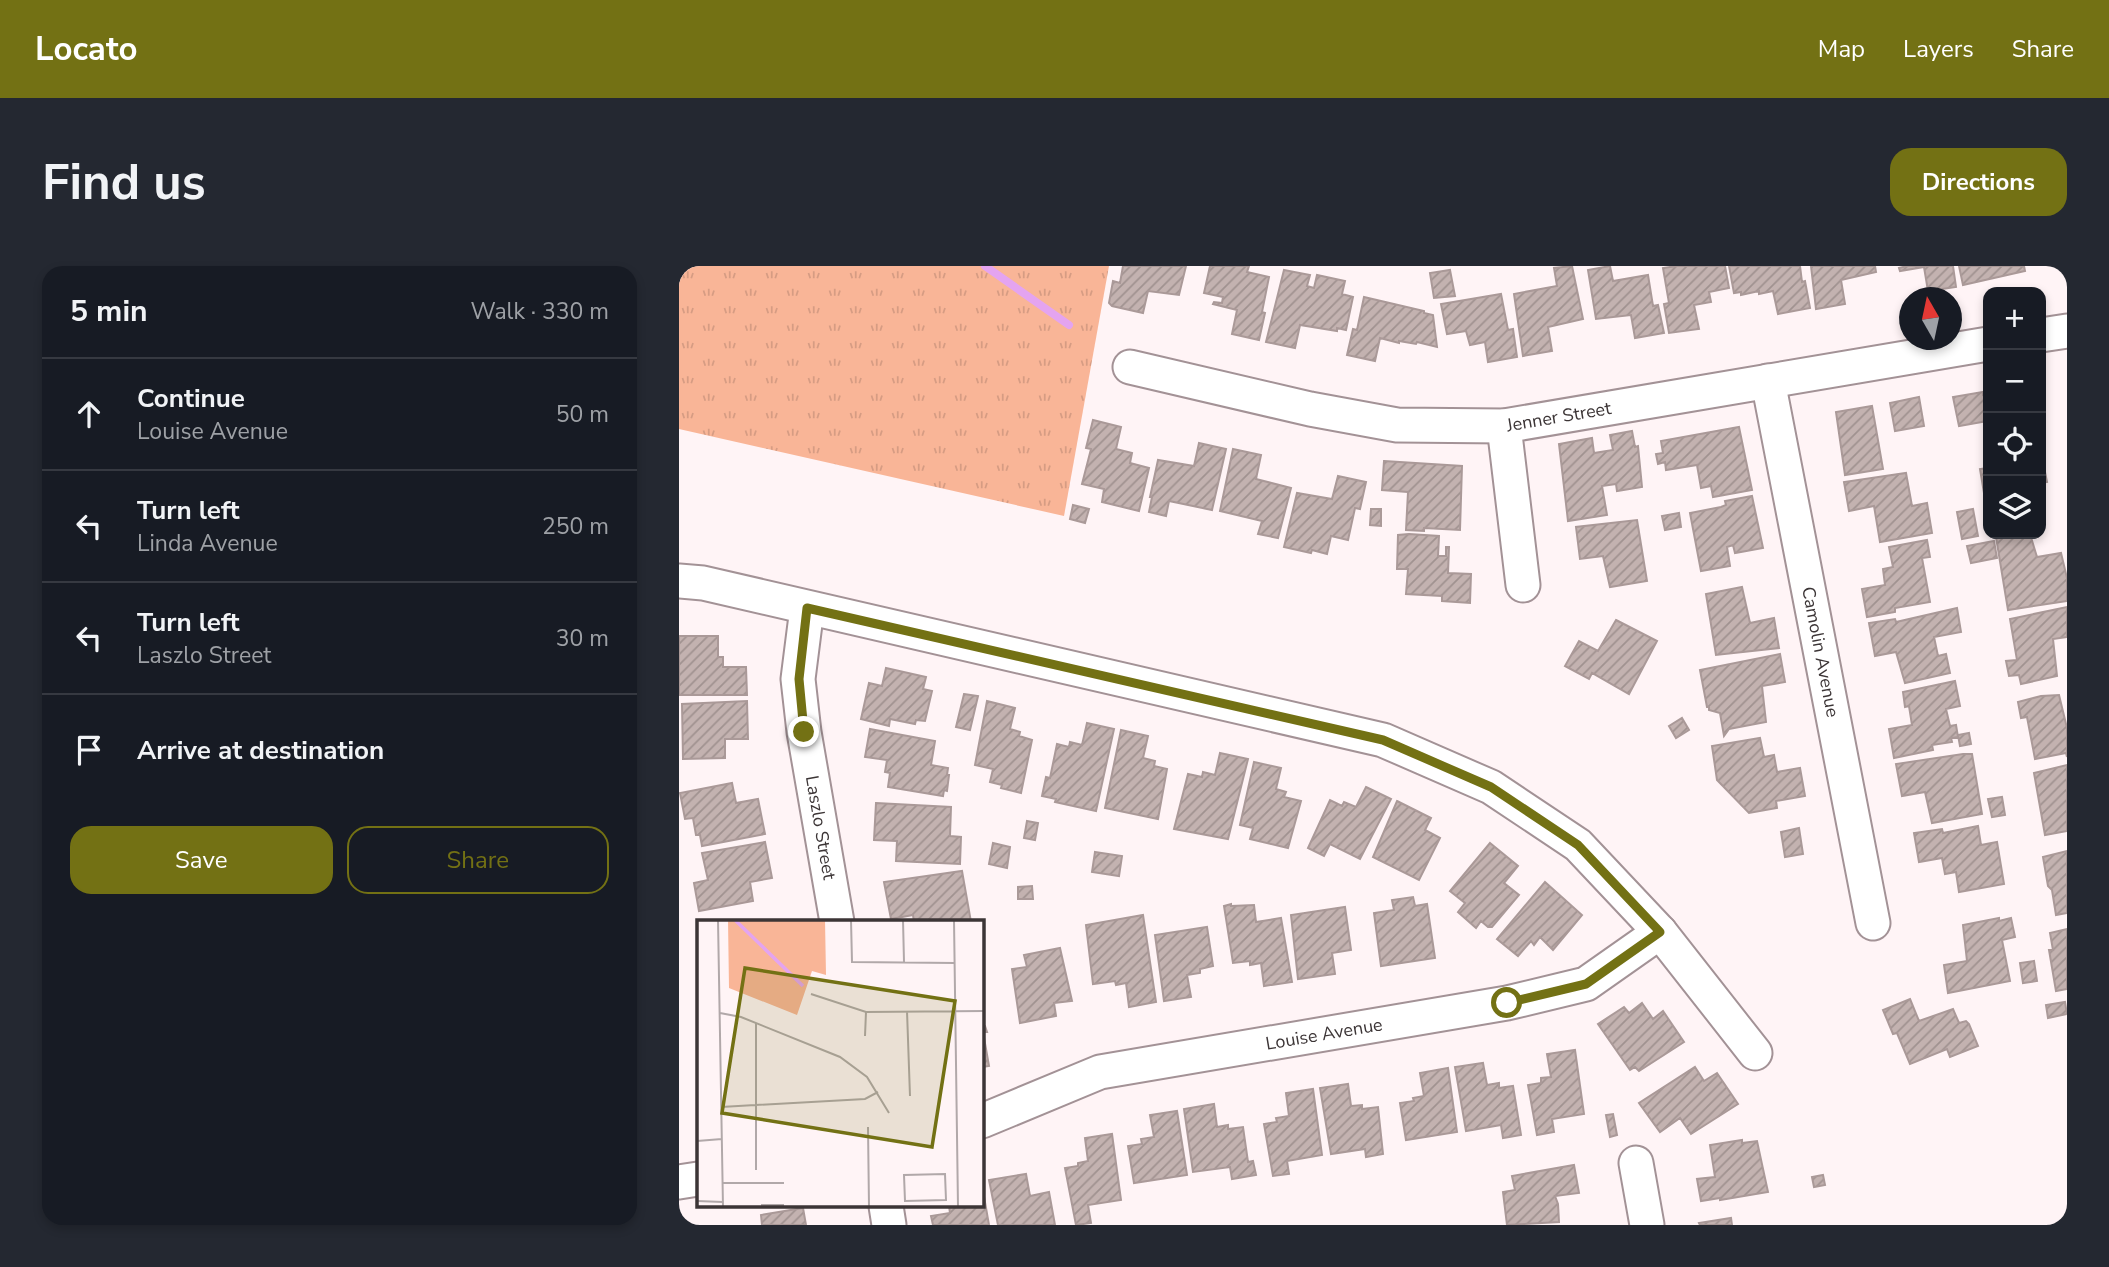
<!DOCTYPE html>
<html lang="en">
<head>
<meta charset="utf-8">
<style>
	:root { --surface:#171b24; --page:#242831; --text:#f1f3f6; --muted:#9ea1a6; --line:#363941; --accent:#737114 }
	body { margin:0; font-family:"Nunito Sans",sans-serif; background:var(--page); color:var(--text) }
	.controls { position:absolute; right:21px; top:21px; display:grid; overflow:hidden; border-radius:14px; box-shadow:0 4px 10px #0003 }
	.controls button { width:63px; height:63px; display:grid; place-items:center; padding:0; border:0; border-bottom:2px solid var(--line); background:var(--surface); color:var(--text); font:35px sans-serif }
	.compass { position:absolute; left:1220px; top:21px; width:63px; height:63px; border-radius:50%; background:var(--surface); box-shadow:0 4px 10px #0003; rotate:351deg }
	.stop { position:absolute; width:21px; height:21px; margin:-16px; border:5px solid #737114; border-radius:50%; background:#fff }
	.stop.end { background:#737114; border-color:#fff; box-shadow:0 2px 7px #0008 }
	.list { margin:0; padding:0; list-style:none }
	h2 { display:flex; justify-content:space-between; align-items:center; height:91px; margin:0; padding:0 28px; font-size:30px }
	h2 small { font-size:23px; font-weight:400; color:var(--muted) }
	.list li { display:grid; grid-template-columns:46px 1fr auto; gap:21px; align-items:center; box-sizing:border-box; height:112px; padding:0 28px; border-top:2px solid var(--line) }
	.list b { display:block; font-size:26px; white-space:nowrap }
	.list p { margin:0; font-size:23px; white-space:nowrap; color:var(--muted) }
	.list em { font-size:23px; font-style:normal; color:var(--muted) }
	.actions { display:flex; gap:14px; padding:21px 28px }
	.actions a { flex:1; padding:16px 0; border:2px solid var(--accent); border-radius:21px; text-align:center; font-size:24px; color:var(--accent) }
	.actions .main { background:var(--accent); color:#fff }
	.icon { flex:none; width:38px; height:38px; fill:none; stroke:currentColor; stroke-width:2; stroke-linecap:round; stroke-linejoin:round }
	.map { position:relative; flex:none; width:1388px; height:959px; overflow:hidden; border-radius:21px }
	header { display:flex; align-items:center; gap:42px; box-sizing:border-box; height:98px; padding:0 35px; background:var(--accent); color:#fff }
	header strong { font-size:33px }
	nav { display:flex; gap:38px; margin-inline-start:auto; font-size:24px }
	.intro { display:flex; align-items:center; justify-content:space-between; box-sizing:border-box; height:168px; padding:0 42px }
	h1 { margin:0; font-size:49px }
	.button { padding:18px 32px; border-radius:21px; background:var(--accent); color:#fff; font-size:24px; font-weight:700 }
	main { display:flex; gap:42px; padding:0 42px }
	aside { flex:1; background:var(--surface); border-radius:21px; box-shadow:0 4px 10px #0003 }
	.map>svg:first-child { display:block }
	.grass { fill:url(#grass-tufts) }
	.lines { fill:none; stroke-linecap:round; stroke-linejoin:round }
	.stream { stroke:#e4a4f0; stroke-width:8 }
	.building { fill:url(#building-hatch); stroke:#aa9998; stroke-width:2 }
	.minor-casing { stroke:#a39296; stroke-width:37 }
	.minor { stroke:#fff; stroke-width:33 }
	.route { stroke:#737114; stroke-width:9 }
	.labels { text-anchor:middle; stroke-width:6; stroke-linejoin:round; paint-order:stroke }
	.street-label { font-size:18px; fill:#3c3536; stroke:#fff }
	.inset-river { fill:none; stroke:#e4a4f0; stroke-width:3.5 }
	.inset-road { fill:none; stroke:#b1a8a9; stroke-width:2 }
	.view { fill:#737114; fill-opacity:0.15; stroke:#737114; stroke-width:3.5 }
	.inset-edge { fill:none; stroke:#3c3536; stroke-width:3.5 }
</style>
</head>
<body>
<header>
<strong>Locato</strong>
<nav><a>Map</a><a>Layers</a><a>Share</a></nav>
</header>
<div class="intro"><h1>Find us</h1><a class="button">Directions</a></div>
<main>
<aside>
<h2>5 min<small>Walk · 330 m</small></h2>
<ul class="list">
<li><svg class="icon" aria-label="ahead" viewBox="0 0 24 24"><path d="M12 20V5M6 11l6-6 6 6"/></svg><div><b>Continue</b><p>Louise Avenue</p></div><em>50 m</em></li>
<li><svg class="icon" aria-label="left" viewBox="0 0 24 24"><path d="M17 20v-9H6M10 6l-5 5 5 5"/></svg><div><b>Turn left</b><p>Linda Avenue</p></div><em>250 m</em></li>
<li><svg class="icon" aria-label="left" viewBox="0 0 24 24"><path d="M17 20v-9H6M10 6l-5 5 5 5"/></svg><div><b>Turn left</b><p>Laszlo Street</p></div><em>30 m</em></li>
<li><svg class="icon" aria-label="arrive" viewBox="0 0 24 24"><path d="M6 21V4h12l-3 4 3 4H6"/></svg><div><b>Arrive at destination</b></div></li>
</ul>
<div class="actions"><a class="main">Save</a><a>Share</a></div>
</aside>
<div class="map">
<svg width="1388" height="959" viewBox="0 0 1388 959">
	<defs>
		<pattern id="grass-tufts" width="24" height="20" patternUnits="userSpaceOnUse" patternTransform="scale(1.75)"><rect width="24" height="20" fill="#f9b597"/><path d="M3 7l-1-3M5 7V3M7 7l1-3M15 17l-1-3M17 17v-4M19 17l1-3" fill="none" stroke="#d69c83"/></pattern>
		<pattern id="building-hatch" width="6" height="6" patternUnits="userSpaceOnUse" patternTransform="scale(1.75)"><rect width="6" height="6" fill="#c3b2b0"/><path d="M-1 1l2-2M0 6l6-6M5 7l2-2" fill="none" stroke="#a09290"/></pattern>
	</defs>
	<rect width="100%" height="100%" fill="#fff4f6"/>
	<path class="grass" d="M0,0H430L385,250L0,163Z"/>
	<g class="lines">
		<path class="stream" d="M306,0L390,59"/>
	</g>
	<path class="building" d="M444,0H507L500,29L469,25L464,47L433,40L430,37L434,15L441,17Z
		M531,0H570L568,6L590,11L583,46L586,47L580,74L553,68L558,44L534,38L535,36L543,37L544,31L525,27Z
		M893,0L904,53L869,61L873,85L844,90L835,28L878,20L875,2Z
		M931,0L934,15L969,9L974,40L979,39L985,67L956,72L952,49L917,53L909,4Z
		M998,0H1046L1050,22L1030,26L1032,36L1015,39L1020,63L990,67L985,38L990,37L984,2Z
		M1050,0H1121L1123,16L1126,15L1131,42L1099,48L1094,25L1080,28V25L1062,29V26L1055,27Z
		M1132,0H1196L1197,6L1162,14L1166,38L1137,43Z
		M1228,0H1274L1277,21L1249,25L1245,1L1221,5L1220,2Z
		M1280,0H1345L1346,5L1284,19Z
		M605,4L631,9L628,20L635,22L638,9L666,15L663,28L674,31L667,64L658,62V65L621,59L616,82L587,76Z
		M771,4L776,30L755,32L751,7Z
		M822,28L829,64L834,63L838,91L809,96L806,76L791,79L787,65L768,68L762,38Z
		M685,31L745,45V47L754,49L758,81L738,76L737,78L720,75V77L701,72L696,95L668,89L674,63L678,64Z
		M1304,126V129L1309,128V155L1280,160L1274,131Z
		M1240,131L1245,160L1216,165L1211,137Z
		M1193,140L1204,203L1166,209L1157,146Z
		M414,154L442,161L437,183L453,187L451,197L470,202L460,245L423,236L425,223L403,218L412,183L407,182Z
		M1060,161L1073,224L1034,231L1032,220L1022,222L1018,199L987,204L986,196L979,198L977,188L984,187L982,175Z
		M953,165L956,181L959,180L963,221L938,225L937,218L923,220L928,249L889,255L880,178L913,172L915,187L934,184L931,169Z
		M520,177L547,183L533,244L490,235L487,250L470,246L473,231H471L479,194L515,200Z
		M554,183L582,189L577,213L612,222L599,272L579,268L583,255L541,245Z
		M1362,186L1368,216L1362,217Z
		M705,195L783,200L781,264L745,262V265L727,264L729,226L703,224Z
		M1309,202V251L1301,203Z
		M1227,207L1233,240L1248,237L1253,267L1201,276L1195,240L1170,245L1165,216Z
		M659,210L687,216L681,243L676,242L669,274L652,270L648,288L633,284L632,287L605,281L618,227L653,233Z
		M1073,230L1084,282L1056,287L1054,279L1048,281L1051,300L1022,305L1011,247L1042,241L1047,239L1046,235Z
		M394,239L410,243L406,257L391,253Z
		M692,243H702V260L691,259Z
		M1294,243L1299,270L1283,273L1278,246Z
		M1000,247L1002,261L986,264L983,250Z
		M958,254L968,315L931,321L924,290L901,293L897,261Z
		M730,268L760,270L759,290H767V281H770L769,307L792,308L791,337L763,335V330L727,328L729,303H718L719,269Z
		M1335,268H1351L1358,291L1382,287L1388,312V335L1329,344L1317,271Z
		M1248,274L1251,291L1243,292L1251,336L1216,342V346L1188,351L1183,323L1206,319L1204,303L1214,301L1210,281Z
		M1315,275L1318,292L1292,297L1288,280Z
		M1063,321L1071,357L1095,352L1100,382L1037,389L1027,328Z
		M1388,341V371L1374,373L1378,410L1342,418L1340,409L1330,410L1327,395L1338,394L1331,353Z
		M1278,342L1282,366L1255,371L1259,390L1267,388L1271,407L1226,417L1217,386L1196,390L1190,357L1216,353L1217,356Z
		M937,354L978,375L950,428L913,407L910,413L886,400L900,375L919,385Z
		M0,370H39V391H44V401H67L68,429H0Z
		M1101,388L1106,416L1083,420L1087,456L1050,463L1045,470L1041,447L1030,444V441H1028L1021,404Z
		M207,402L247,411L244,423L253,425L246,455L237,454L236,458L211,453L210,460L182,453L190,417L203,420Z
		M1276,415L1281,440L1267,443L1271,460L1277,459L1279,471L1272,472L1273,476L1253,479L1254,484L1215,492L1210,463L1233,459L1230,440L1226,441L1224,426Z
		M285,428L299,430L291,464L277,461Z
		M1380,429L1388,462V491L1387,487L1356,493L1348,451L1342,452L1339,436L1362,430Z
		M68,435L69,473H46V492L4,493L3,438Z
		M308,435L336,442L331,463L341,466L340,470L353,474L342,527L322,522L323,519L311,516L314,503L296,499Z
		M1003,452L1010,464L997,472L990,460Z
		M408,457L435,463L417,545L376,536L377,533L363,530L367,511L371,512L378,478L390,481L391,476L403,479Z
		M191,463L256,475L252,499L269,502L268,509H270L268,525L265,524L264,530L209,521L211,507L206,506L208,494L186,491Z
		M442,464L469,470L464,492L476,495L475,500L488,503L479,553L426,542Z
		M1290,467L1292,478L1281,480L1279,469Z
		M1081,472L1085,491L1095,489L1098,506L1121,502L1126,530L1097,535L1098,542L1070,547L1038,514L1033,480Z
		M541,487L569,493L549,573L495,563L509,508L523,511L524,506L536,509Z
		M1284,488H1293L1303,548L1253,557L1246,526L1223,530L1217,498Z
		M575,496L602,502L597,523L607,526L605,531L622,535L609,582L571,573L574,562L561,559Z
		M1388,499V565L1366,569L1355,507Z
		M53,517L57,537L79,533L86,568L23,580L21,569H17L14,552L6,553L1,527Z
		M687,521L712,533L681,593L651,578L645,590L629,582L651,534L663,540L665,536L677,541Z
		M1323,531L1326,549L1313,551L1309,533Z
		M718,535L752,552L746,564L761,572L740,614L694,591Z
		M197,537L272,541L271,570L282,571L281,598L217,595L218,575L195,574Z
		M348,555L359,557L356,574L345,572Z
		M1299,560L1302,579L1318,576L1325,618L1280,626L1277,606L1266,608L1263,592L1240,596L1235,567L1263,563L1264,567Z
		M1120,562L1124,588L1106,591L1102,566Z
		M86,576L93,612L71,616L74,635L20,645L15,617L29,614L23,587Z
		M314,577L331,581L328,602L310,598Z
		M811,577L839,600L825,617L840,629L813,661H809L802,655L797,662L779,646L786,637L771,625Z
		M1388,585V647L1377,649L1373,624L1369,620L1364,591Z
		M416,586L443,590L440,610L413,606Z
		M283,605L292,656H235L234,649L212,653L205,616Z
		M866,616L903,649L874,684L861,671L855,679L852,675L839,690L818,673Z
		M353,620L354,633H339V621Z
		M734,631L736,640L748,638L756,692L702,700L695,647L715,644L713,634Z
		M552,638V640L575,639L577,656L602,652L613,716L585,720L582,697L571,699V695L554,697L545,640Z
		M666,641L672,684L653,687L656,708L619,713L612,649Z
		M464,649L477,736L450,741L447,717L437,719L436,715L414,718L407,659Z
		M1320,652V655L1332,652L1336,671L1323,674L1331,715L1269,727L1265,699L1288,695L1284,659Z
		M528,661L534,700L521,703V707L508,709L512,731L485,735L476,669Z
		M1388,663V723L1377,725L1370,684H1374L1371,667Z
		M381,682L393,735L375,737L377,750L341,757L333,703L348,701L345,689Z
		M1355,695L1358,715L1344,717L1341,697Z
		M1231,733L1240,755L1274,743L1280,757L1287,755L1290,758L1299,780L1271,791L1268,783L1231,798L1218,767L1214,768L1204,744Z
		M1386,736L1388,748L1369,752L1367,739Z
		M963,737L974,753L984,745L1005,776L960,805L956,801L951,804L919,758L945,741L950,747Z
		M303,759L306,760L308,766H304L310,800L303,801Z
		M896,784L905,848L873,853L875,866L858,869L849,819L862,817V812L872,811L868,788Z
		M804,797L808,819L820,817V822L834,820L842,869L824,872L822,859L787,865L776,801Z
		M1016,801L1025,815L1038,807L1059,838L1012,868L1001,852L981,866L960,837Z
		M769,802L778,866L727,874L721,837L735,835L734,832L745,830L741,807Z
		M669,818L672,840L683,839V843L699,841L704,888L687,891L686,883L652,888L641,822Z
		M634,823L643,889L608,895L610,908L594,910L585,858L598,856L597,852L610,850L607,827Z
		M535,838L538,861L549,859V863L564,861L569,896L574,895L577,909L553,913L551,901L514,906L505,843Z
		M498,845L508,909L455,917L449,880L463,878L462,873L475,871L471,849Z
		M934,848L938,869L931,871L927,849Z
		M433,868L442,934L409,939L412,957L397,959L386,902L399,900V897L409,895L406,872Z
		M1063,874V877L1078,875L1089,926L1041,934V932L1022,935L1018,913L1036,911L1031,879Z
		M895,899L900,927L876,930L879,938L880,956L828,959L824,926L836,924L833,910Z
		M347,908L351,930L370,926L376,959H319L310,914Z
		M1144,909L1146,919L1135,921L1133,911Z
		M303,919L310,959H254L252,950L271,947L270,940H303Z
		M124,942L127,959H83L82,949Z
		M1052,952L1053,959H1021L1020,957Z"/>
	<g class="lines">
		<g class="minor-casing">
			<g id="minor">
				<path d="M1362,69L1388,65"/>
				<path id="s1" d="M451,101L631,143L718,159L825,160L1309,78"/>
				<path id="s2" d="M1089,115L1194,657"/>
				<path d="M825,160L844,319"/>
				<path d="M0,315L24,317L704,474L812,521L899,579L981,666L1076,787"/>
				<path id="s3" d="M128,342L119,413L125,466L158,656"/>
				<path id="s4" d="M303,855L421,806L828,737L907,718L981,666"/>
				<path d="M957,897L968,959"/>
				<path d="M0,916L19,913"/>
				<path d="M207,940L210,959"/>
			</g>
		</g>
		<use href="#minor" class="minor"/>
	</g>
	<g class="lines">
		<path class="route" d="M125,466L120,413L128,342L704,474L812,521L899,579L981,666L907,718L828,737"/>
	</g>
	<g class="labels">
		<g class="street-label">
			<text dy="6" stroke="none"><textPath href="#s1" startOffset="436">Jenner Street</textPath></text>
			<text dy="6" stroke="none"><textPath href="#s2" startOffset="276">Camolin Avenue</textPath></text>
			<text dy="6" stroke="none"><textPath href="#s3" startOffset="222">Laszlo Street</textPath></text>
			<text dy="6" stroke="none"><textPath href="#s4" startOffset="355">Louise Avenue</textPath></text>
		</g>
	</g>
	<g transform="translate(18 654)">
		<rect width="287" height="287" fill="#fff4f6"/>
		<path d="M128,0L129,55L115,51L100,95L32,68L31,0Z" fill="#f9b597"/>
		<path class="inset-river" d="M38,0L106,66"/>
		<path class="inset-road" d="M21,0L26,287M154,0L155,42L258,43M206,0L207,42M257,0L261,287M114,74L169,92L287,91M210,91L213,176M23,93L44,97L143,137L170,157L192,193M59,103V250M168,116L169,92M24,187L168,179L181,172M0,206V237M171,207L172,287M0,221L25,219M248,254L249,280L208,281L207,255ZM26,263H87M0,281L26,282M64,285H87"/>
		<path class="view" d="M48,48L258,81L235,227L25,193Z"/>
		<rect width="287" height="287" class="inset-edge"/>
	</g>
</svg>
<div class="controls">
<button>+</button>
<button>−</button>
<button><svg class="icon" aria-label="locate" viewBox="0 0 24 24"><circle cx="12" cy="12" r="6"/><path d="M12 2v4M12 18v4M2 12h4M18 12h4"/></svg></button>
<button><svg class="icon" aria-label="layers" viewBox="0 0 24 24"><path d="M12 4l9 5-9 5-9-5zM3 14l9 5 9-5"/></svg></button>
</div>
<svg class="compass" viewBox="-18 -18 36 36"><path d="M0-13l5 13h-10z" fill="#e53935"/><path d="M0 13l5-13h-10z" fill="#9ea1a6"/></svg>
<div class="stop" style="left:828px;top:737px"></div>
<div class="stop end" style="left:125px;top:466px"></div>
</div>
</main>
</body>
</html>
